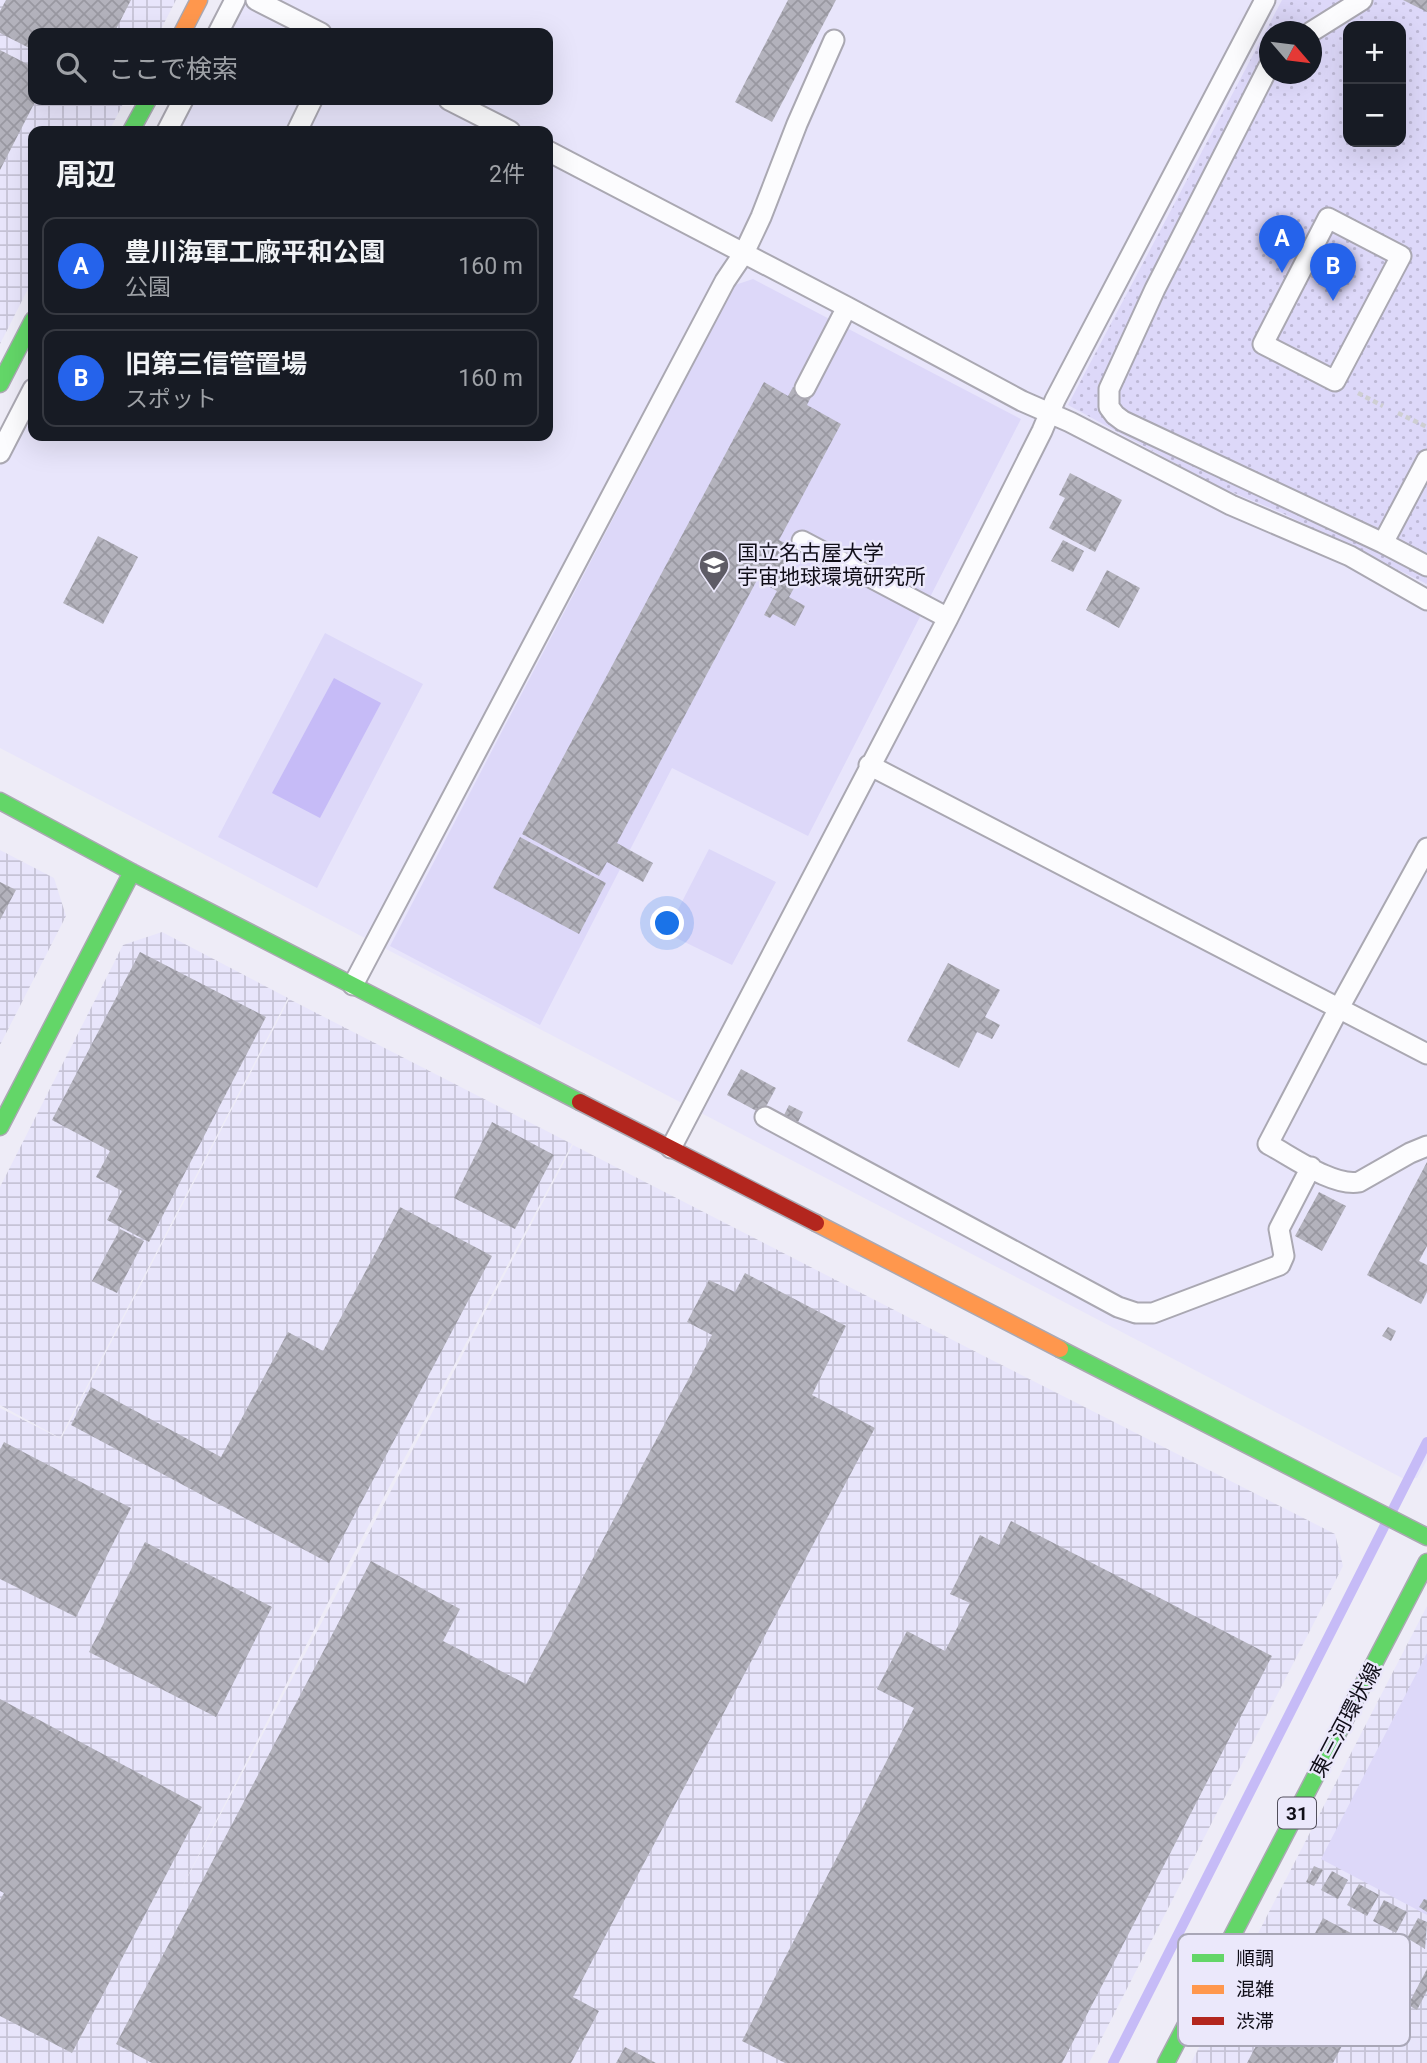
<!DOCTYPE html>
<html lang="ja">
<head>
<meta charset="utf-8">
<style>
	:root { --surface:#171b24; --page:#242831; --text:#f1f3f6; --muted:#9ea1a6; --line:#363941; --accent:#2563eb }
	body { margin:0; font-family:Roboto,"Noto Sans JP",sans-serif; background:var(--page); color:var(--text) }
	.controls { position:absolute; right:21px; top:21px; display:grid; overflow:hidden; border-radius:14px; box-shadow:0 7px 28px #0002 }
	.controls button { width:63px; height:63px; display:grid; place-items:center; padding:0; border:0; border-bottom:2px solid var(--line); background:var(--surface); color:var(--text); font:35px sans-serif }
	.compass { position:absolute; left:1259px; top:21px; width:63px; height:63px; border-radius:50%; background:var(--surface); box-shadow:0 7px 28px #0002; rotate:118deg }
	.you { position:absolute; left:668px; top:924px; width:24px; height:24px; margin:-18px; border:5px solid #fff; border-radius:50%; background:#1a73e8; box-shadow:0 0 0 10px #1a73e833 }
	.badge { display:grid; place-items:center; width:46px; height:46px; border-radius:50%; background:var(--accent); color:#fff; font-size:23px; font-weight:700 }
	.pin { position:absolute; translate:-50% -58px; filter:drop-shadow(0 2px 4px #0008) }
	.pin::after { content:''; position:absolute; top:37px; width:24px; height:21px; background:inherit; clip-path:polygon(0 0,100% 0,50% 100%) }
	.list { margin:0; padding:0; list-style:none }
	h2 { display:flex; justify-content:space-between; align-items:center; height:91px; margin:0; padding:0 28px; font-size:30px }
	h2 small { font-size:23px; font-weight:400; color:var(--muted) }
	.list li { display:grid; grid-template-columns:46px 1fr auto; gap:21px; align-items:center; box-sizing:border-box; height:98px; margin:0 14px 14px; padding:0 14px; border:2px solid var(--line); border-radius:14px }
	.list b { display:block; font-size:26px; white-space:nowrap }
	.list p { margin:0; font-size:23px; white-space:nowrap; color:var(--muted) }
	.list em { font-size:23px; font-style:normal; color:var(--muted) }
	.icon { flex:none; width:38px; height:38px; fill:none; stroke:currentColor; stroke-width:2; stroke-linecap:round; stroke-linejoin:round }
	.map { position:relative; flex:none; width:1427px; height:2063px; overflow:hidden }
	.search { position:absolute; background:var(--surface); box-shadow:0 7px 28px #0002; left:28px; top:28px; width:525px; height:77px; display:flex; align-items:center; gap:18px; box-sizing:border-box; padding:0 24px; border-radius:14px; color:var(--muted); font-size:26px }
	.panel { position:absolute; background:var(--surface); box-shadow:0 7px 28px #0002; left:28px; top:126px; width:525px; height:315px; border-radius:14px }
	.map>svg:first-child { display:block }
	.built { fill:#e8e5fb; fill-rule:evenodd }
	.industrial { fill:url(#industrial-grid) }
	.grass { fill:#ddd8f9 }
	.park { fill:url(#park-dots); fill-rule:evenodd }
	.water { fill:#c6bbf7 }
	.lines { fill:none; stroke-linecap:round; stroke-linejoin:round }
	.stream { stroke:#c6bbf7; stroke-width:10 }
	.building { fill:url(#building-cross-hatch) }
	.lane-casing { stroke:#aaa8b2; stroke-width:23 }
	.fast-casing { stroke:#aaa8b2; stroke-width:19 }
	.slow-casing { stroke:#aaa8b2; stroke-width:19 }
	.jam-casing { stroke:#aaa8b2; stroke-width:19 }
	.path { stroke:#ceced1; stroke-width:4.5; stroke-dasharray:5 3.5; stroke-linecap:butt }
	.lane { stroke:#fcfcfe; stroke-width:19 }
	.fast { stroke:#63d668; stroke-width:16 }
	.slow { stroke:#ff974d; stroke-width:16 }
	.jam { stroke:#b3261e; stroke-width:16 }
	.labels { text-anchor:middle; stroke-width:5; stroke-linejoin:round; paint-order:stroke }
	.shield { fill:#ebe8fb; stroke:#524f5c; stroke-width:2 }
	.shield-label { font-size:19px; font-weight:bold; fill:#100e18 }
	.poi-label { font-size:21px; fill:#100e18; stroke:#ebe8fb; text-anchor:start }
	.street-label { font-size:21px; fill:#100e18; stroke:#ebe8fb }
	.key { fill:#ebe8fb; stroke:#a9a7b7; stroke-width:2 }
	.key-label { font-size:19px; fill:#100e18 }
</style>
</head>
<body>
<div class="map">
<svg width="1427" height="2063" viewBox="0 0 1427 2063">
	<defs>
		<pattern id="industrial-grid" width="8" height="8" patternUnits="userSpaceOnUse" patternTransform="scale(1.75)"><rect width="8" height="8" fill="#e8e5fb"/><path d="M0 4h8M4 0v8" fill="none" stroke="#c6c3d6"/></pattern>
		<pattern id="park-dots" width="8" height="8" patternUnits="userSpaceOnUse" patternTransform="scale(1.75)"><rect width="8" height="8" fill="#ddd8f9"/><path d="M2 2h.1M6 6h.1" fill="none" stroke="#bdb8d5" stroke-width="1.8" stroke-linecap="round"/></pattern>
		<pattern id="building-cross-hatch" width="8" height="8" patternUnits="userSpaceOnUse" patternTransform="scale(1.75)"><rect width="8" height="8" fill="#b3b2bc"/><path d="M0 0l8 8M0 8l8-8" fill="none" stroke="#9998a1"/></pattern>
	</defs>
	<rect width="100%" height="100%" fill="#eeecf7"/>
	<path class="built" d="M225,0H1427V1460L1417,1478L1404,1479L0,748V436L33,371V436H548V131H157L173,100H548V33H208ZM1348,26H1401V142H1348ZM1270,32H1312V74H1270Z"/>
	<path class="industrial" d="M0,0H176L159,33H33V100H125L109,131H33V279L0,344Z
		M0,850L54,878L66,916L0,1045Z
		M162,932L288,998L60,1438L0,1405V1187L123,945Z
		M289,999L572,1144L337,1585L175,1901L573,1145L980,1354L1335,1534L1343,1566L1089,2063H0V1408L61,1439Z
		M1427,1606V2063H1191Z"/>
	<path class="grass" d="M753,279L1021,419L808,836L672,768L540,1025L390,946L735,285Z
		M325,633L423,684L317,888L218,837Z
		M709,849L776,882L732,965L666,933Z
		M1427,1653V1915L1321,1859Z"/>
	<path class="park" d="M1282,0H1427V584L1282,513L1217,486L1068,405ZM1348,26H1401V142H1348ZM1270,32H1312V74H1270Z"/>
	<path class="water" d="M334,678L381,703L320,818L272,793Z"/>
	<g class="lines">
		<path class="stream" d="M1113,2063L1427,1442"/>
	</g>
	<path class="building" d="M6,0H131L114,33H33V50L0,33V11Z
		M788,0H836L772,122L735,102Z
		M1403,0H1427V12Z
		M0,50L33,67V100H36L0,170Z
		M764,382L788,396L793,387L811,397L807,405L841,424L779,540L793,547L780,572L798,581L789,597L805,606L795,626L773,614L770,618L764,615L777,591L757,580L617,843L653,863L643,882L607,862L599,876L522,834Z
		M1070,473L1122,500L1095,552L1049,528L1065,498L1059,495Z
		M98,536L138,557L103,624L63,603Z
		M1063,540L1084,551L1073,572L1051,561Z
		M1107,570L1140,588L1119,628L1086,610Z
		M520,837L606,883L579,934L493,888Z
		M0,882L16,890L0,920Z
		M140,952L266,1017L149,1242L107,1220L122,1191L96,1177L110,1151L52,1120Z
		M948,963L1000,990L985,1017L1000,1025L992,1039L977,1032L959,1068L907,1041Z
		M741,1069L776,1088L762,1114L727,1095Z
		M789,1105L803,1112L798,1122L784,1115Z
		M492,1122L554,1155L515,1229L454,1198Z
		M1427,1162V1246L1419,1261L1427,1265V1292L1421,1304L1367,1275Z
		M1319,1192L1346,1206L1322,1251L1295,1236Z
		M400,1207L492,1256L329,1563L71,1425L91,1387L221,1457L288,1332L323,1351Z
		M120,1229L144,1241L117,1293L92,1281Z
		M745,1273L846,1326L812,1395L875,1428L573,1997L599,2011L571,2063H152L116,2044L371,1561L460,1609L443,1641L526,1684L712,1335L687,1322L709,1280L735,1292Z
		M1388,1327L1396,1331L1391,1341L1382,1336Z
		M4,1442L131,1508L76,1617L0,1579V1450Z
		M1011,1521L1272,1656L1062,2063H785L742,2041L914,1708L877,1689L907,1631L945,1651L970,1603L950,1594L980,1535L999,1545Z
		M145,1542L272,1607L216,1717L89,1652Z
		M0,1699L202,1807L72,2053L0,2016V1900L4,1893L0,1891Z
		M1314,1866L1323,1870L1314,1886L1306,1882Z
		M1332,1871L1348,1880L1338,1899L1321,1890Z
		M1359,1884L1379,1895L1367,1916L1347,1905Z
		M1424,1899L1427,1900V1912L1419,1907Z
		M1384,1900L1407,1912L1396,1933L1373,1921Z
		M1323,1918L1390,1954L1374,1985L1390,1994L1383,2009L1366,2000L1333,2063H1247Z
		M1418,1918L1427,1922L1425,1949L1407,1938Z
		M1427,1969V1991L1417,2010L1408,2005Z
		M625,2047L656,2063H616Z"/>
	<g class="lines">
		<g class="lane-casing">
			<path id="lane" d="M256,0L321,33
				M1311,32L1362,0
				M218,33L235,0
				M1270,64L1155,289L1109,389V407L1115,415L1123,421L1383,543L1427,566
				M449,100L510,131
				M167,131L183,100
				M297,131L312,100
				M548,151L847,307L1022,401L1070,422L1231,505L1350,556L1427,600
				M1328,218L1401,256L1335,381L1263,344Z
				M805,388L847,307
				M0,453L33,389
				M802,541L948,618
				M1383,543L1427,460
				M869,765L1427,1054
				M1427,848L1339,1008L1268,1144C1291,1156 1333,1187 1359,1182L1410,1153L1427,1146
				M353,985L725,281L744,253L761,217L797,124L834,40
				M765,1117L1118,1307L1136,1313H1153L1280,1265L1284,1256L1279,1229L1311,1167
				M671,1148L948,618L1042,431L1055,400L1265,0"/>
		</g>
		<g class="fast-casing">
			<path id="fast" d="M131,131L148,100
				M0,384L33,320
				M0,801L132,872L580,1102
				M0,1127L132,872
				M1060,1349L1427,1537
				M1166,2063L1427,1562"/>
		</g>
		<g class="slow-casing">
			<path id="slow" d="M182,33L199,0
				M816,1223L1060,1349"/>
		</g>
		<g class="jam-casing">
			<path id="jam" d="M580,1102L816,1223"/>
		</g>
		<path class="path" d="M1358,393L1383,406
			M1398,413L1427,427"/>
		<use href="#lane" class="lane"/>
		<use href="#fast" class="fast"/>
		<use href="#slow" class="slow"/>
		<use href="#jam" class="jam"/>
	</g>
	<defs>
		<g id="university-pin" transform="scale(1.575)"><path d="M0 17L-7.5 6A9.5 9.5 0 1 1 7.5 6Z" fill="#5e5c66" stroke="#ebe8fb"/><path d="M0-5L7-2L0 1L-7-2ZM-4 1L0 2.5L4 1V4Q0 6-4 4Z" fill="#fff"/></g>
	</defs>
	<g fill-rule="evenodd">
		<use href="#university-pin" x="714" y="565"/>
	</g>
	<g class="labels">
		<rect class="shield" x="1278" y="1797.5" width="38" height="31" rx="5"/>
		<g class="shield-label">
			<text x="1297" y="1820">31</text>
		</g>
		<g class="poi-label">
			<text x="737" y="560">国立名古屋大学<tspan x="737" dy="24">宇宙地球環境研究所</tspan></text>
		</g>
		<g class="street-label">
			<text transform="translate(1346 1720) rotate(-62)" y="7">東三河環状線</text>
		</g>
	</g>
	<rect x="1178" y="1934" width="232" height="112" rx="10" class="key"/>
	<rect x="1192" y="1954" width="32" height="8" fill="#63d668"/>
	<rect x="1192" y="1985" width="32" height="9" fill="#ff974d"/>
	<rect x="1192" y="2017" width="32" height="8" fill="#b3261e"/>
	<g class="key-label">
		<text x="1236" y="1965">順調</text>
		<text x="1236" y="1996">混雑</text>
		<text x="1236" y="2028">渋滞</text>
	</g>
</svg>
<div class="controls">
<button>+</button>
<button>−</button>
</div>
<svg class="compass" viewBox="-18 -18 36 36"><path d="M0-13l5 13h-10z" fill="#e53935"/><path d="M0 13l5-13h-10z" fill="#9ea1a6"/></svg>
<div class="you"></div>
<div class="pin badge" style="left:1282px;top:273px">A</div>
<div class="pin badge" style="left:1333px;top:301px">B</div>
<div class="search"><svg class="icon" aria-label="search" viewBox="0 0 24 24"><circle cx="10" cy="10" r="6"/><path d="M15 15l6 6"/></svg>ここで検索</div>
<section class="panel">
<h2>周辺<small>2件</small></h2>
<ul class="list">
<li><span class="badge">A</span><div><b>豊川海軍工廠平和公園</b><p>公園</p></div><em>160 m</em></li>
<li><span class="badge">B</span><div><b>旧第三信管置場</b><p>スポット</p></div><em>160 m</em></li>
</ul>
</section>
</div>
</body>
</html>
